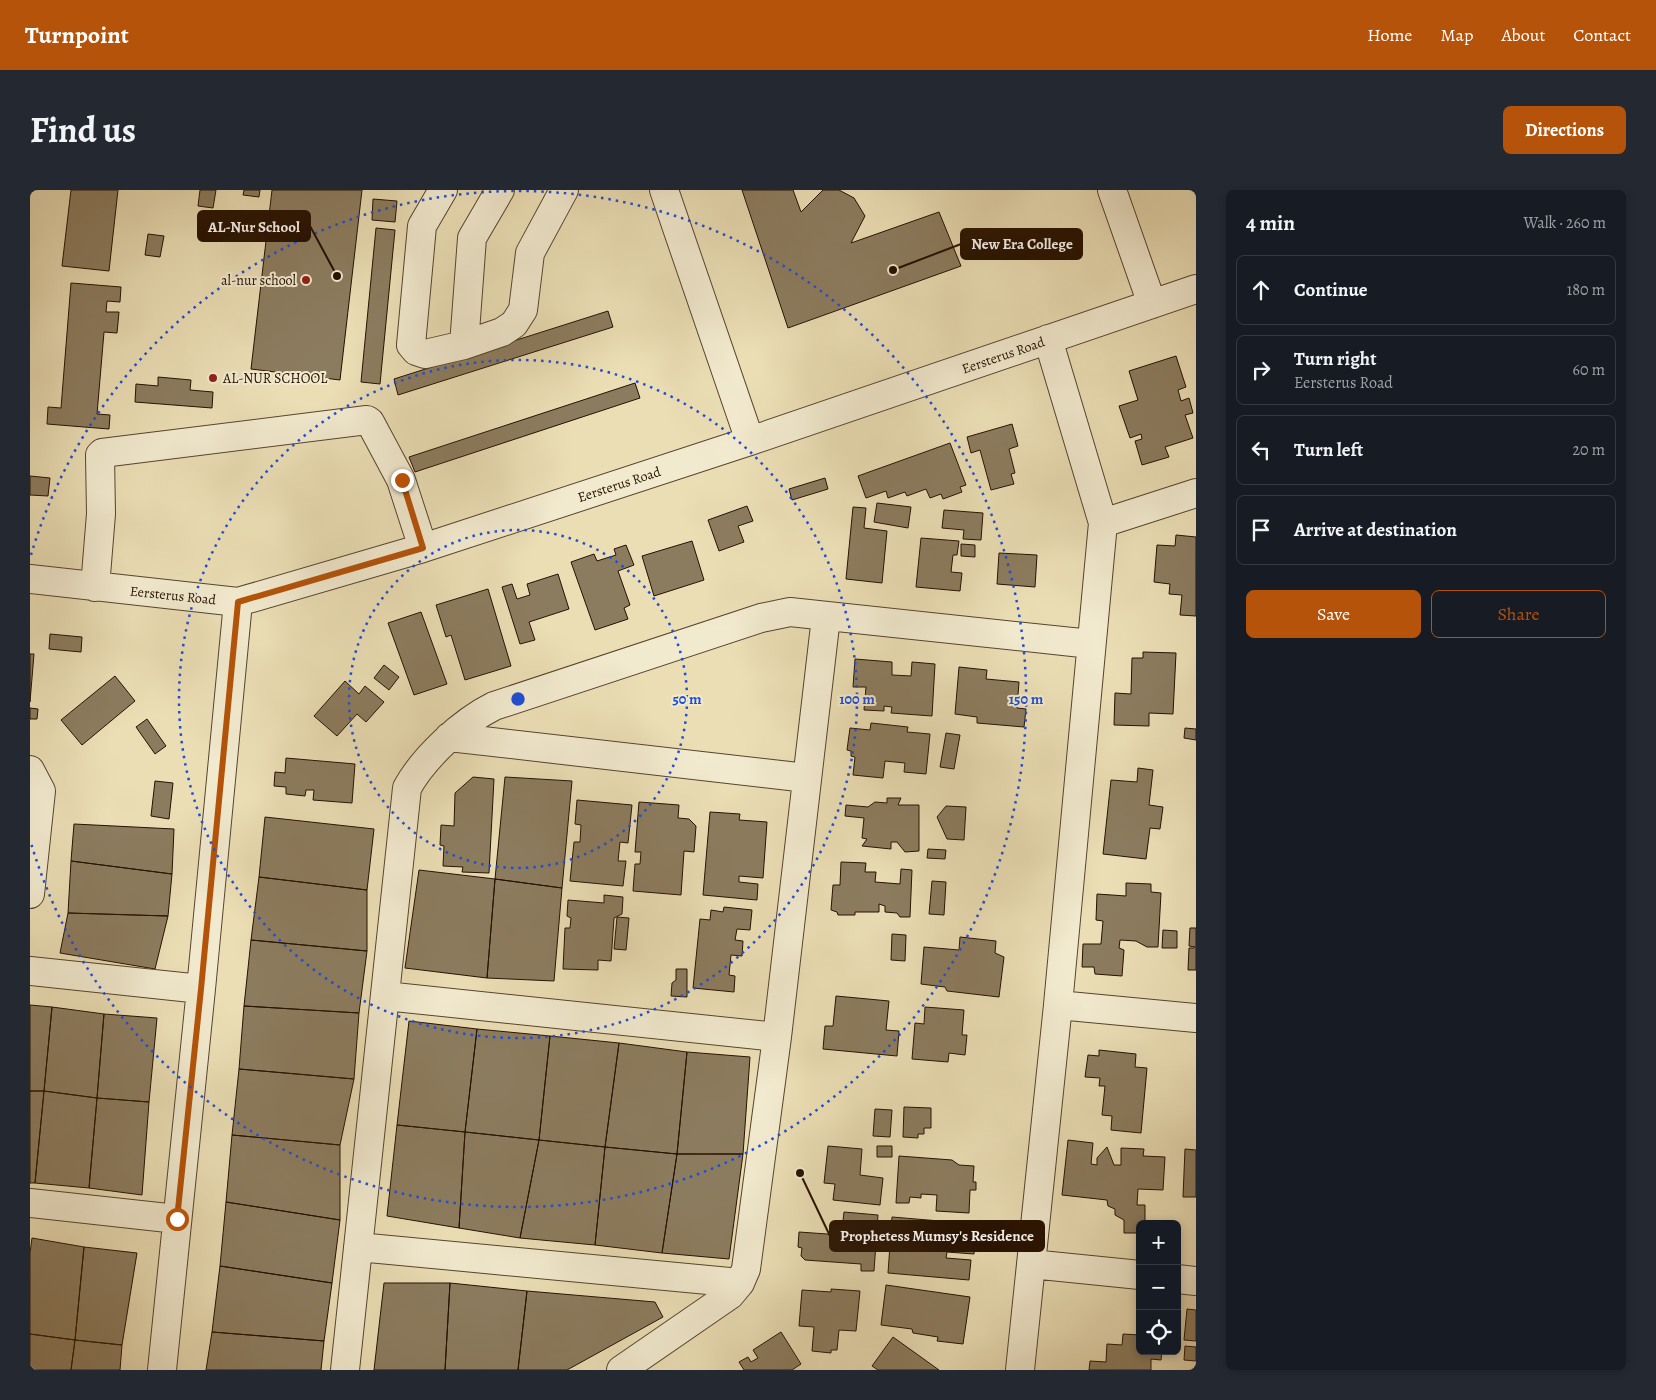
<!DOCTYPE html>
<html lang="en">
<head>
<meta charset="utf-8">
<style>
	:root { --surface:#171b24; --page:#242831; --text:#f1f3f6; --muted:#9ea1a6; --line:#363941; --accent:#b45309 }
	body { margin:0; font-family:Alegreya,serif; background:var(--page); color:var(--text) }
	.controls { position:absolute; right:15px; bottom:15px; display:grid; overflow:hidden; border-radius:8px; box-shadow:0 2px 8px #0003 }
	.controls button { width:45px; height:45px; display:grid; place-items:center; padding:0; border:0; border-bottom:1px solid var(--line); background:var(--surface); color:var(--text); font:25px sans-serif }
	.stop { position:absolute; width:15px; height:15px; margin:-11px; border:4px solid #b45309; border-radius:50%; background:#fff }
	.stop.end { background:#b45309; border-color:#fff; box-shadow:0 1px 5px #0008 }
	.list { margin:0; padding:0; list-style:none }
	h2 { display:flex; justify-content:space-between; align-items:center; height:65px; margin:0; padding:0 20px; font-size:21px }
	h2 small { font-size:16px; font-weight:400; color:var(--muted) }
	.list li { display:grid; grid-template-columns:32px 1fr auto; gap:15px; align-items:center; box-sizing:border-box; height:70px; margin:0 10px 10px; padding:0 10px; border:1px solid var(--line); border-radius:8px }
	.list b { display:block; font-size:19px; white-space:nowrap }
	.list p { margin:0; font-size:16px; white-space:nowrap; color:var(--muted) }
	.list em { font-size:16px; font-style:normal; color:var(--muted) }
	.actions { display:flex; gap:10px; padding:15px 20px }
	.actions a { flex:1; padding:11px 0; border:1px solid var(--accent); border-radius:8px; text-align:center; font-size:18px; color:var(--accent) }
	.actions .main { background:var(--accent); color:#fff }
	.icon { flex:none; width:28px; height:28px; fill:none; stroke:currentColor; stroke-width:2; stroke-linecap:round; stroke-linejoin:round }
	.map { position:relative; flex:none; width:1166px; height:1180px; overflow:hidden; border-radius:8px }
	header { display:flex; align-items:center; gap:30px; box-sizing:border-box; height:70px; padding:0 25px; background:var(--accent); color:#fff }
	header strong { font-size:24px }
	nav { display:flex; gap:28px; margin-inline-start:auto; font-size:18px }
	.intro { display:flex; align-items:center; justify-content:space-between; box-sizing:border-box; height:120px; padding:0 30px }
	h1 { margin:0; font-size:35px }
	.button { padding:12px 22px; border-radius:8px; background:var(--accent); color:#fff; font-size:18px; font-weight:700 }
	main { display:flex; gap:30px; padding:0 30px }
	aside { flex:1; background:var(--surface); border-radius:8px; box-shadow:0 2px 8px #0003 }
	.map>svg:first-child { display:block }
	.building { fill:#8c7c5f; stroke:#251101 }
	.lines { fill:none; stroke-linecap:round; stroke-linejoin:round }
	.minor-casing { stroke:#56442e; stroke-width:30 }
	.minor { stroke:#f2eacf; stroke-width:28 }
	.route { stroke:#b45309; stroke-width:6 }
	.ring { fill:none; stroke:#1d4ed8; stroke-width:2.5; stroke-dasharray:2.5 5 }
	.poi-dot { fill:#8f2418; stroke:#f2eacf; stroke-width:2 }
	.labels { text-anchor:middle; stroke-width:4; stroke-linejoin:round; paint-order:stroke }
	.poi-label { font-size:14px; fill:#251101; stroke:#f2eacf; text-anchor:end }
	.street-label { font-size:14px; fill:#251101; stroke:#f2eacf }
	.centre { fill:#1d4ed8; stroke:#f2eacf; stroke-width:2.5 }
	.ring-label { font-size:15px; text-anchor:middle; font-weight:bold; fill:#1d4ed8; stroke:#f2eacf; stroke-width:4; stroke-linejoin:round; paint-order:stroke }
	.leader { fill:none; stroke:#251101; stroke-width:2 }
	.callout-dot { fill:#251101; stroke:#f2eacf; stroke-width:2 }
	.callout { fill:#251101; stroke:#251101; stroke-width:2 }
	.callout-label { font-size:15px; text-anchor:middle; font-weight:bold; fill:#fff }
</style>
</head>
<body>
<header>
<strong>Turnpoint</strong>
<nav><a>Home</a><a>Map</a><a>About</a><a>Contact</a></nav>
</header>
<div class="intro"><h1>Find us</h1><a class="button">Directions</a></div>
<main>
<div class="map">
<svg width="1166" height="1180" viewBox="0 0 1166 1180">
	<rect width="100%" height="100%" fill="#ebdeb5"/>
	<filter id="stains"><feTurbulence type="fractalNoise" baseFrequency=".004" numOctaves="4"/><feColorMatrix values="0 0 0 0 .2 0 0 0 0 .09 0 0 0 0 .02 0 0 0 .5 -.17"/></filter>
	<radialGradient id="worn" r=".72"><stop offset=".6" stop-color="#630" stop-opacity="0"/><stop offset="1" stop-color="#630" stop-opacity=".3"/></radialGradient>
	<path class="building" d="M41,0H88L79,81L32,76Z
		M170,0H186L183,18L168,16Z
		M214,0H230L229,7L213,5Z
		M242,0H332L310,190L221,179Z
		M712,0H763L771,22L793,0H809L824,8L835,26L821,53L909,22L931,76L758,138Z
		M343,9L367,11L365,32L342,30Z
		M346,38L365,40L350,194L331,192Z
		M118,44L134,46L130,67L115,65Z
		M41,93L91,97L90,112L77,111L76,122H89L87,143L74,142L67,224L80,225L79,239L17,234L18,217L31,218Z
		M578,121L583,137L368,205L364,189Z
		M1146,166L1156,197L1148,200L1151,211L1159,208L1163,223L1155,225L1163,248L1135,257L1139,267L1112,275L1105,251L1112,249L1111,244L1100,248L1089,216L1108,210L1099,181Z
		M128,187L161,190L160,200L183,202L182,218L105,212L106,194L128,196Z
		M605,193L610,208L385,282L379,267Z
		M982,234L988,256L979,259L985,283L981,284L984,294L961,300L950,260L941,263L937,247Z
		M920,253L936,295L930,297L932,302L913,309L911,304L900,308L896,299L877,306L875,302L858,308L856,301L836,308L828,286Z
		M0,286L20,288L18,306L0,305Z
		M795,288L798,299L762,310L759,299Z
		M847,313L881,317L878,338L844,332Z
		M717,316L723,331L708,336L714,352L689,361L678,330Z
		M823,317L836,318L834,338L857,341L852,393L816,389Z
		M914,320L953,323L951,350L933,349L934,340L912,338Z
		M1146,345L1166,347V426L1150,425L1152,405L1139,404L1140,394L1124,392L1127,355L1145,356Z
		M891,348L929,351L927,365H923L921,382L932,383L930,401L886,397Z
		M662,351L674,390L624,406L612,366Z
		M931,354L945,355V367L931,366Z
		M596,355L604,375L588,381L600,415L594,418L598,429L565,440L541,372L564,364L567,371L586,365L584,359Z
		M969,363L1007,365L1005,397L967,394Z
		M528,384L539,419L499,432L505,450L490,454L472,397L482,394L487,409L500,405L497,394Z
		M458,399L481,476L435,490L421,445L416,447L406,415Z
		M391,422L417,494L384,505L358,433Z
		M20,444L52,447L51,462L19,459Z
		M1113,462L1146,463L1143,524L1119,523V536L1084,535L1085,503L1101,504L1102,468H1113Z
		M0,464H4L0,512Z
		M825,469L862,472V485L881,486L882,472L905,474L902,526L861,523L862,517L854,516V521L834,520L836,497H823Z
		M354,475L369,487L359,500L344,488Z
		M929,477L957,480L956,489L989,492L987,518L996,519L994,537L947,533V527L925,524Z
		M85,486L105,511L52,555L31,530Z
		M315,491L329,504L335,496L354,512L336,532L327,524L307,546L284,526Z
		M0,518L8,519L7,529H0Z
		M117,529L136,556L125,564L106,537Z
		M841,533L878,537L877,542L900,544L896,584L874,582L875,573L855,571L853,588L823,585L825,567L821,566V561L817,560L820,538L840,540Z
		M1155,538L1166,539V550L1154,548Z
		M916,543L930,545L924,579L910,577Z
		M256,568L325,574L322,613L283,610L284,600H276L275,606L256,604V597L244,596L245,582L255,583Z
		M1108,578L1123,580L1119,615L1133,617L1130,639L1120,638L1116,669L1073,664L1081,590L1107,592Z
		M443,587L464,589L459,683L432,682L433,677L413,676L414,656L410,655L411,635L424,636L425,603Z
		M475,587L542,591L532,698L465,689Z
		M125,591L143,593L139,629L121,626Z
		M857,608H871L868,615H889V661L875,662L867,652H861V659L832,656L837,649L832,648L834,628L815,626L816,615L838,617L845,612L857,613Z
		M547,610L602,615L598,653L590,652L588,671H596L593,696L540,691L544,652H550L551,635L545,634Z
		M609,612L649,615L648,628L659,629L666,636L664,662L654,661L651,705L603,701L605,674H610L611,662H605Z
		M916,616L936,617L934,650L917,649L907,627Z
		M680,622L710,624L709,630L737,632L733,688L709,686V692L728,694L727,710L673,705Z
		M235,627L344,639L337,700L229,687Z
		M44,634L144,639L142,684L41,671Z
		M898,659L916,660L915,669L897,668Z
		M41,671L142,684L138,726L38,723Z
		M811,672L836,673L835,682H846L845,692L870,694L871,679L882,680L880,727H870L867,723L855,722V716L849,714V722H825V725H808L807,722L801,720L803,695H810Z
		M389,680L465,689L457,788L375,778Z
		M229,687L337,700V761L221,750Z
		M465,689L532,698L524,791L457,788Z
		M902,691L916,692L914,725L899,724Z
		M1096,693L1121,694V702L1131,703L1128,757H1117L1106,751L1090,750L1089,758L1094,760L1092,786L1065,784L1064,777H1052L1053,754H1071L1073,731L1066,730L1067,704L1096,706Z
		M574,705L593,707L592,724L584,728L581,771L568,770V780L533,779L535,738H540L541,728L537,726L538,710L574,713Z
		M694,717L722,720L720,740L707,739L705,750L713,751L712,766L701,765L699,785L705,786L704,802L663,798L670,729L680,730L681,720L693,722Z
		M38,723L138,726L125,779L30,763Z
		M587,727L599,728L596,760L584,759Z
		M1160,738H1166V780H1158L1159,758H1164L1165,757L1159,756Z
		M1133,740L1147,741V758H1132Z
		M862,744L876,745L875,771L861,770Z
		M930,747L966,751L965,763L974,767L969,807L917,801L915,797L891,794L894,757L929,760Z
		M221,750L337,761L329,823L214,816Z
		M646,779H657V807L641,806L642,793L646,790Z
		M806,806L859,811L856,840L869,841L867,866L793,859L795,836H803Z
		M0,815L22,817L14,901H0Z
		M214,816L329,823L324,889L209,879Z
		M22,817L74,824L67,908L14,901Z
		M895,817L934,820L932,845H937L935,865L919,863L918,872L882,869L885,833L894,834Z
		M74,824L127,828L119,912L67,908Z
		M379,831L447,839L435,942L367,935Z
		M447,839L520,846L509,950L435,942Z
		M520,846L589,853L575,957L509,950Z
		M589,853L657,862L647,964L575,957Z
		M1069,860L1106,864L1105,877L1117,878L1111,943L1081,940L1082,926L1072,925L1075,896H1069L1070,888L1055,887L1058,865L1069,866Z
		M657,862L720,867L713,964H647Z
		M209,879L324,889L310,955L202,945Z
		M0,901H14L5,993H0Z
		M14,901L67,908L59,998L5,993Z
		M67,908L119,912L112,1005L59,998Z
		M874,917L901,918V938H894V944H888V948L873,947Z
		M845,919L862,920L860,947L843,946Z
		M367,935L435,942L429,1038L357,1026Z
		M435,942L509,950L490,1048L429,1038Z
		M202,945L310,955V1030L196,1012Z
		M509,950L575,957L565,1055L490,1048Z
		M1038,950L1063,953L1061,974L1067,975V968L1077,957L1084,975H1091V958L1114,959L1113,966L1135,967L1133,1000L1108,999L1107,1015H1115V1034H1110V1043H1094V1030L1085,1025V1019L1078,1016L1077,1010L1032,1005Z
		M798,956L832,959L830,985L853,988L850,1015L803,1010L805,994L794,993Z
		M847,956H862V967H847Z
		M575,957L647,964L632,1063L565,1055Z
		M1155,959L1166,960V1007H1153Z
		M647,964H713L699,1069L632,1063Z
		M869,966L922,970L929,975L944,976L943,992H946V1000H940L939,1023L906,1021L907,1005L891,1004V1008L880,1007L879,1013H866Z
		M196,1012L310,1030L302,1093L190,1076Z
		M814,1022L848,1025L844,1081H831V1074L775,1070L771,1066L772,1058L768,1057L769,1042L826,1046V1040L812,1039Z
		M862,1027L946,1034L944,1064L917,1062L916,1068L941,1070L939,1090L858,1083Z
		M2,1048L54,1057L45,1150L0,1144V1063Z
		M54,1057L107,1063L92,1155L45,1150Z
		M190,1076L302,1093L294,1151L182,1142Z
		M354,1093H420L415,1180H344Z
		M420,1093L497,1101L488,1180H415Z
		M856,1095L940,1107L933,1154L907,1151L908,1147L883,1143L882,1139L851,1135Z
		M801,1099L830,1101L826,1141L809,1140L807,1160H801V1163L782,1161L784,1137L769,1136L772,1100L801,1102Z
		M497,1101L625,1112L633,1127L537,1180H488Z
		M1157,1119L1166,1120V1151L1154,1150Z
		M182,1142L294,1151L291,1180H176Z
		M751,1142L771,1174L762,1180H714L709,1172L718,1167L721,1172L728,1168L723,1160Z
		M0,1144L45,1150L41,1180H0Z
		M1093,1144L1110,1145V1161H1132L1131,1170L1121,1169V1180H1059L1060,1171L1076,1172L1077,1154L1092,1155Z
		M863,1147L909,1180H848L842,1176Z
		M45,1150L92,1155L90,1180H41Z
		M1155,1156L1166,1157V1171L1154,1170Z"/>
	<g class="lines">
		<g class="minor-casing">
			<path id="minor" d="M413,0L392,36L381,155L386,161L395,164L434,155L472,142L484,134L493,120L500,63L534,0
				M634,0L720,251
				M1082,0L1122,114
				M434,155L442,48L470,0
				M1073,333L1166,303
				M0,389L208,412L393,358L720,251L1166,99
				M65,397L71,324L70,265L72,263L337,230L340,232L371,290L393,358
				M419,547L777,588
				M0,580L11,601L0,704
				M0,781L171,799
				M355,806L747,847
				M1028,815L1166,828
				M0,1013L147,1029
				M328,1057L710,1093
				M1001,1074L1110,1085
				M1147,1089L1166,1091
				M132,1180L171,799L208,412
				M315,1180L377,598C394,567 432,532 464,516L731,428L760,422L1061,454
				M591,1180L700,1105L710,1093L716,1079L747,847L796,427
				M990,1180L1028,815L1073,333L1018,149"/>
		</g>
		<use href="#minor" class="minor"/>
	</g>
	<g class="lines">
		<path class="route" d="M147,1029L171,799L208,412L393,358L372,290"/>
	</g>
	<g class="ring">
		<circle cx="488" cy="509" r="169"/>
		<circle cx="488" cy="509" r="339"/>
		<path d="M1 365A508 508 0 1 1 1 653"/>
	</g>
	<g class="poi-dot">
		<circle cx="276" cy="90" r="5"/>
		<circle cx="183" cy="188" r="5"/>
	</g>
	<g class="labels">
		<g class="poi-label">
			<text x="266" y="95">al-nur school</text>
			<text x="193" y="193" text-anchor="start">AL-NUR SCHOOL</text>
		</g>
		<g class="street-label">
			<text transform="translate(973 165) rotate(-19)" y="5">Eersterus Road</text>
			<text transform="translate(589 294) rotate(-18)" y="5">Eersterus Road</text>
			<text transform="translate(143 405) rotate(6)" y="5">Eersterus Road</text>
		</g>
	</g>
	<circle cx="488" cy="509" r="8" class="centre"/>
	<g class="ring-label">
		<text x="657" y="514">50 m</text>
		<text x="827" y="514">100 m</text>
		<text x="996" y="514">150 m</text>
	</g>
	<path class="leader" d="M307 86L280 36M863 80L931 54M770 983L800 1046"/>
	<g class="callout-dot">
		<circle cx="307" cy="86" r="5"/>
		<circle cx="863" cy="80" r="5"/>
		<circle cx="770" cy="983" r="5"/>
	</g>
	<g class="callout">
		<rect x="168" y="21" width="112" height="30" rx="5"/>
		<rect x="931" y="39" width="121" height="30" rx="5"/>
		<rect x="800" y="1031" width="214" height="30" rx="5"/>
	</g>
	<g class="callout-label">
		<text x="224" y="42">AL-Nur School</text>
		<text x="992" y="59">New Era College</text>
		<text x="907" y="1051">Prophetess Mumsy's Residence</text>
	</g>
	<rect width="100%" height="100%" filter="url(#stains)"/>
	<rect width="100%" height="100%" fill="url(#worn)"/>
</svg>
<div class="controls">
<button>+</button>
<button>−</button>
<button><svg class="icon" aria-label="locate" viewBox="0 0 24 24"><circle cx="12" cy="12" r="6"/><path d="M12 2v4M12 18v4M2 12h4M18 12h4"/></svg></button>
</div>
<div class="stop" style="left:147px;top:1029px"></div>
<div class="stop end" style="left:372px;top:290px"></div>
</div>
<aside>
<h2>4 min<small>Walk · 260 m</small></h2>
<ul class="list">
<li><svg class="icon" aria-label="ahead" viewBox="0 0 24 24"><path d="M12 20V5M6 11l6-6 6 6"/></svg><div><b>Continue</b></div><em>180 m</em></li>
<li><svg class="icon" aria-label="right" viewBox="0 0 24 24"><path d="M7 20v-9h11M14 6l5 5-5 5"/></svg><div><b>Turn right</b><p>Eersterus Road</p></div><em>60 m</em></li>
<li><svg class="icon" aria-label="left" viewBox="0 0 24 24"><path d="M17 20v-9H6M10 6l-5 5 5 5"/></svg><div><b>Turn left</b></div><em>20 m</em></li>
<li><svg class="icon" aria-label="arrive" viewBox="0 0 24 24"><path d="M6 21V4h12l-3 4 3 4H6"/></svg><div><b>Arrive at destination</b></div></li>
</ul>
<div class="actions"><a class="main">Save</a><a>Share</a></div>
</aside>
</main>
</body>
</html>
